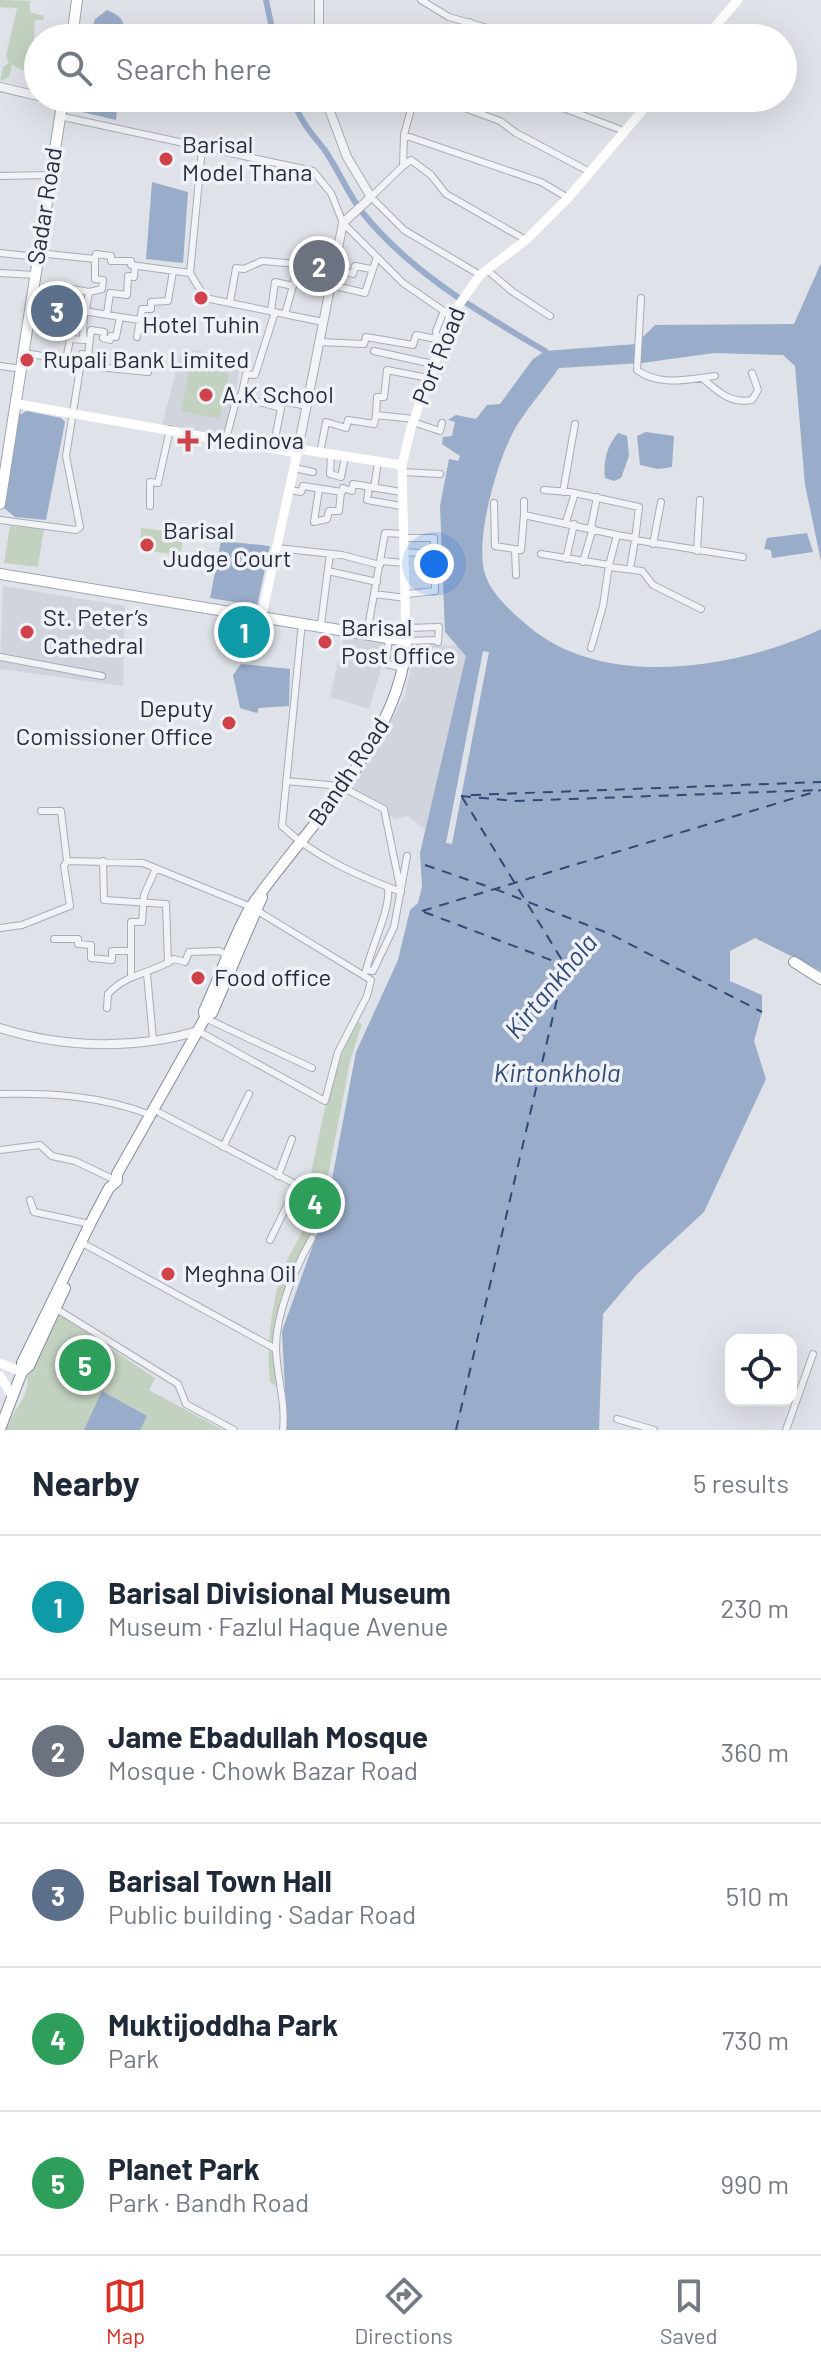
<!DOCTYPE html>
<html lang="en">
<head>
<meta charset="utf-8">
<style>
	:root { --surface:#fff; --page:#f2f2f3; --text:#1f2937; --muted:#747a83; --line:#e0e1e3; --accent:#d93025 }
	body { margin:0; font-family:Barlow,sans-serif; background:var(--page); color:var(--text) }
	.controls { position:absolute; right:24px; bottom:24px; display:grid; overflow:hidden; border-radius:16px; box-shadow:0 8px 32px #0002 }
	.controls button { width:72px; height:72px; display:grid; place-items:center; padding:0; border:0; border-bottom:2px solid var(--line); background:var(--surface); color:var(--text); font:40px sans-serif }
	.you { position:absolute; left:434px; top:564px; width:28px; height:28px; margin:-20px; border:6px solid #fff; border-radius:50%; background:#1a73e8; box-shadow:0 0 0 12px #1a73e833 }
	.badge { display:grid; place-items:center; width:52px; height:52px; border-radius:50%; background:var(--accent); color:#fff; font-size:26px; font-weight:700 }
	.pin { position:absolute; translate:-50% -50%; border:4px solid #fff; box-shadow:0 2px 8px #0006 }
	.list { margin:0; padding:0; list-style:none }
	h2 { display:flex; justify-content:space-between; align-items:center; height:104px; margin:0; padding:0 32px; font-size:34px }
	h2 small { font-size:26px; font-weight:400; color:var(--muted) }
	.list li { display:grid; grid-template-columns:52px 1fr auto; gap:24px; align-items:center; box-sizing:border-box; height:144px; padding:0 32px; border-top:2px solid var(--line) }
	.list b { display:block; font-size:30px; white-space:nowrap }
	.list p { margin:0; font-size:26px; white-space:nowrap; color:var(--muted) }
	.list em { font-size:26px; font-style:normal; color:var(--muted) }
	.icon { flex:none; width:44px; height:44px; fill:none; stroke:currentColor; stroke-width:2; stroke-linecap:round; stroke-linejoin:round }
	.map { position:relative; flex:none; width:821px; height:1430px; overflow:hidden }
	.search { position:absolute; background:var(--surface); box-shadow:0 8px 32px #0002; left:24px; right:24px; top:24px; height:88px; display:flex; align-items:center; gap:20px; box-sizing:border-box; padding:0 28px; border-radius:44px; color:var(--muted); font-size:30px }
	.sheet { height:824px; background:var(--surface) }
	nav { display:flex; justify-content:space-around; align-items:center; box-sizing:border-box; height:112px; border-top:2px solid var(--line); background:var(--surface); font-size:22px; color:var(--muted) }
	nav a { display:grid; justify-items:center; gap:4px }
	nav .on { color:var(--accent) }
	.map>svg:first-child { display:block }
	.built { fill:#d1d4dd }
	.green { fill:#c3d2c0 }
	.water { fill:#99acc9 }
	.pier { fill:#dfe2e8 }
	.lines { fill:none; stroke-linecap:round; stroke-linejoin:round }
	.canal { stroke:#99acc9; stroke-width:6 }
	.ferry { stroke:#314973; stroke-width:2; stroke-dasharray:10 8; stroke-linecap:butt }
	.minor-casing { stroke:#a8acb5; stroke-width:8 }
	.tertiary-casing { stroke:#a8acb5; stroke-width:10 }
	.primary-casing { stroke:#9ea5b4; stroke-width:12 }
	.trunk-casing { stroke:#868d9f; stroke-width:12 }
	.minor { stroke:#f1f3f6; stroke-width:6 }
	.tertiary { stroke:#f1f3f6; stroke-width:8 }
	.secondary { stroke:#fff; stroke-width:9 }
	.primary { stroke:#fff; stroke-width:10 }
	.trunk { stroke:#fff; stroke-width:10 }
	.poi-dot { fill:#cf424a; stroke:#eef1f6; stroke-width:3 }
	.labels { text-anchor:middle; stroke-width:7; stroke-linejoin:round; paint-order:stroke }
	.poi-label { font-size:24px; fill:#282e3f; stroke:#eef1f6; text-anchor:start }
	.street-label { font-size:24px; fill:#282e3f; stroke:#eef1f6 }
	.water-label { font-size:26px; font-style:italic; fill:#314973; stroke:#eef1f6 }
</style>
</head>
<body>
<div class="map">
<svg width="821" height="1430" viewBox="0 0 821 1430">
	<rect width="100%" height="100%" fill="#dfe2e8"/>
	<path class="built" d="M193,349L241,362L226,437L162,425L180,355L190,357Z
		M3,586L125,606L123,686L0,669Z
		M345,632L389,642L369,709L330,697Z
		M416,644L468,646L448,847L408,816L396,819L345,788L377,747L405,695Z"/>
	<path class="green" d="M0,0L30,1V12L44,16L43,20H35L33,55L38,57L35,93L29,90L30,74L12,65L9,77L0,81L3,67L9,63L6,56L17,8L0,7Z
		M190,366L229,374L219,419L181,411Z
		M10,526L44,529L38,567L4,563Z
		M141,528L183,533L181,555L140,550Z
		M354,1020L362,1024L350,1061L324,1197L277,1327L279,1388L270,1382C266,1349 271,1310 280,1278C288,1249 313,1229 306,1197L327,1098Z
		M59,1314L155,1378L149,1390L223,1430H4C12,1413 31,1394 27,1378Z"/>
	<path class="water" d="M107,10C122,16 126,22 124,38H89L95,19Z
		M76,98H118L116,120L74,110Z
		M152,182L188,192L183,263L146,259Z
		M821,263V561L805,485L795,366L783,355L714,353L642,363L559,368C545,388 528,407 516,427C498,457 474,540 485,574C491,594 512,612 527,625C602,691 738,669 821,629V971L755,938L730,951V981L762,995V1012L754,1041L766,1079L704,1212L637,1274L603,1314L599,1430H287L282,1331L327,1206L356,1052L398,960L410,910L418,903L422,887L420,853L466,656L445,632L440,506L449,459L458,461L460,456L442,444L443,437L452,436L455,422L448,420L456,415L476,419L487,405L500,404L533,359L545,351L636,344L655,325L794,324Z
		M27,411L61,418L65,422L46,520L15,517L4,508L19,415Z
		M646,432L674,436L672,467L658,469L640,465L637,436Z
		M618,433L627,436L629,456L621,478L614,481L605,478C603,461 607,446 618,433Z
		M807,533L813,552L772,558L771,550L764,549L767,538Z
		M221,541L270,546L257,606L210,598Z
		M241,664L290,669L289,706L259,708L257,713L240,708L233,675Z
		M102,1391L147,1416L140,1430H84Z"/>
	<path class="pier" d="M483,651L489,652L452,844L446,843Z"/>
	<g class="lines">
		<path class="canal" d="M266,0L274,38
			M292,98C300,120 310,132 324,149C338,169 347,192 362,212C411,273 479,312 545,351"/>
		<path class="ferry" d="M471,795L821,782
			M461,796L515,801L820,790
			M462,797L565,965
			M425,865L489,887
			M495,889L610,934L762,1012
			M422,911L821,790
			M424,912L564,965
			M456,1430L565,965"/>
		<g class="minor-casing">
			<path id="minor" d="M421,0L449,17L522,38
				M465,38L470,22
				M412,98L462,107L500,121L516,133L590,172
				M414,98L404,135L403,166L371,197L404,230L480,275
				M537,98L624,131
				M59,116L313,171L331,193L343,223L403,283L451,316
				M404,135L541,182L568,198
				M403,166L411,160L431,175L446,194L526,240
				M0,176L50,175
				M0,253L37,257
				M38,253L95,259L96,254L111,256V261H131V265L190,273L205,298L323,322
				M334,269L353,274L355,266L371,269
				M487,270L513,292L550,316
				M0,273L35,275
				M190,273L202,149
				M331,285L365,293L377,257
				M61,287L89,292L86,311
				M89,292L102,289L103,280L95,279V259
				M641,298L637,370C660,387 689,379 715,376
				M230,302L236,268L244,269L262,261L298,264L293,286
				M271,311L275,282L293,286L285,314
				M107,314L110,293L127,295L128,276L134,277L135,266
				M137,337L142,309H151V302L168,301L173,271
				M83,340L84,311L120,317
				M319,342L364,344L366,337L413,345L416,335L436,339
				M437,342L436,331L444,311
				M374,351L433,364
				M88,355L91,330L104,332L103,338L110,340L111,336L116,337L120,317L140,320
				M66,360L70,339L86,340
				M80,362L82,354L99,358L98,367L148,372
				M0,366L22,369
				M702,378C718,391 729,404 752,400L758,390L752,373
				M241,397L281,408L282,401L307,406
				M376,415L377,397H384L387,370L428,378
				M413,422L440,431L442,423
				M226,439L237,397H241L246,374L255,375L275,312
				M273,449L281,408
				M320,453L326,422L346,428L348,420L374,424L376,415L414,419
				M331,455L330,474L341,477L345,457
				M294,468L313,472
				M402,472L440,474
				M369,487L367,500L401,506
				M374,488L378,462
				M319,489L314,522L327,519L329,511H339L341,492
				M290,490L301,492L303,486L342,492L343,488L352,491L353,484L401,492
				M544,490L570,492L639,507L635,540L743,557
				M563,492L575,424
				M524,501V515L617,535
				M494,503L495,546L521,550L524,515
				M150,506V482L158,483L170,429
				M0,520L76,530L80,527L66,456L81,362L24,353
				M566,522L575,493
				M591,527L597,497
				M404,538H434L435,591L407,594
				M653,544L661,502
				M277,548L342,555L380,565
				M515,550L516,575
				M697,551L700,500
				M405,552L433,554
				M541,554L609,565L603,606L591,648
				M566,559L574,524
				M381,561L405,563
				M583,562L593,528
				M609,565L617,535L635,538
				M609,567L642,571L653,585L701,609
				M630,569L635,540
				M328,571L377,582
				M374,594L406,598
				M302,622L282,826C316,858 359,876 401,892
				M321,624L330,554
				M407,628L439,627L438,642
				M367,633L385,533L403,534
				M389,638L386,664L404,668
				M406,641L438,640
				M0,657L102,676
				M286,781L340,786L384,809L401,892
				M41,811H61L67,861
				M103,861L104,900L166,904L168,963
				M0,928L22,925L70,906L64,866L67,861L143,863L251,907L371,980L367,996L338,1052L325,1101L198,1031
				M54,939H78V944L91,945V958L112,960V951H131V976
				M131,951V922H142L144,895L156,868
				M366,970L373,971L394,927L407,856
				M366,971C371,947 391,909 388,887
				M147,974L153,1039
				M107,1008L108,994C127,973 151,974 174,959L185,962L189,952L219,951L230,956
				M205,1018L312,1068
				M0,1094C54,1093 101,1096 151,1115
				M160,1113L303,1188
				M223,1147L249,1094
				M0,1150L40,1145L52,1156L75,1161L117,1181
				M278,1176L292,1139
				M30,1200L34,1212L90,1224
				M270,1240L297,1185
				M86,1245L276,1349
				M55,1308L178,1384L186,1404L234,1430
				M617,1419L654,1430
				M283,1430C286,1403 277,1377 276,1350C275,1315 295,1268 312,1238
				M786,1430L813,1354"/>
		</g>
		<g class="tertiary-casing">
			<path id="tertiary" d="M319,38V0
				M0,87L38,96
				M44,98L62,103
				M298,449L343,223L371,197L347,157L325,98
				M0,1028C62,1048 135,1050 198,1031"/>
		</g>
		<g class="primary-casing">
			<path id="primary" d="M72,38L77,0
				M0,504L63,98
				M0,574L406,641"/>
		</g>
		<g class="trunk-casing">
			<path id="trunk" d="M794,962L821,979
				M205,1018L212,1013L262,897
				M22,1372L29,1366L65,1288
				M0,1429L22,1372V1363L90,1224L109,1188L117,1181V1174L205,1018L204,1011C218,982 236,929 252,905C305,829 403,736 406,641"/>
		</g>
		<use href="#minor" class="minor"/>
		<use href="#tertiary" class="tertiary"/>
		<path class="secondary" d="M705,38L738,0
			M18,404L297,453
			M262,615L298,449L402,465
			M406,641L402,465L411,428L451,316L480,275L526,240L568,198L653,98
			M0,1363L22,1372
			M0,1376L12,1395"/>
		<use href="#primary" class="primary"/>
		<use href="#trunk" class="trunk"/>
	</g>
	<g class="poi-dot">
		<circle cx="166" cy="159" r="8"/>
		<circle cx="201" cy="298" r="8"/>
		<circle cx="27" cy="360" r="8"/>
		<circle cx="206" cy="395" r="8"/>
		<path d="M184 429h8v8h8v8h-8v8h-8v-8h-8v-8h8z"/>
		<circle cx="147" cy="545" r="8"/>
		<circle cx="27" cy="632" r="8"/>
		<circle cx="325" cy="642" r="8"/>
		<circle cx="229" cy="723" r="8"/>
		<circle cx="198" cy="978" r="8"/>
		<circle cx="168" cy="1274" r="8"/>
	</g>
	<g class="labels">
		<g class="poi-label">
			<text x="182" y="153">Barisal<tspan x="182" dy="28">Model Thana</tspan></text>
			<text x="201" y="333" text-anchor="middle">Hotel Tuhin</text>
			<text x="43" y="368">Rupali Bank Limited</text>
			<text x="222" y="403">A.K School</text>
			<text x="206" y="449">Medinova</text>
			<text x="163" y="539">Barisal<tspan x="163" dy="28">Judge Court</tspan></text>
			<text x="43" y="626">St. Peter’s<tspan x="43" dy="28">Cathedral</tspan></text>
			<text x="341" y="636">Barisal<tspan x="341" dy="28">Post Office</tspan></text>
			<text x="213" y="717" text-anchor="end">Deputy<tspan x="213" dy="28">Comissioner Office</tspan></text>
			<text x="214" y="986">Food office</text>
			<text x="184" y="1282">Meghna Oil</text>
		</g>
		<g class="street-label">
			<text transform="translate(45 206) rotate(-81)" y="8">Sadar Road</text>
			<text transform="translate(439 356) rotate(-68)" y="8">Port Road</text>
			<text transform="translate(349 772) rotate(-56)" y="8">Bandh Road</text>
		</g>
		<g class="water-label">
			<text transform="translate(551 986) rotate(-50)" y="9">Kirtankhola</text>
			<text x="557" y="1082">Kirtonkhola</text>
		</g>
	</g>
</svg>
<div class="controls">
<button><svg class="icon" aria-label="locate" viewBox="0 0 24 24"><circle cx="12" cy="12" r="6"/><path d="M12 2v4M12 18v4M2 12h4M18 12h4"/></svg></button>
</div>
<div class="you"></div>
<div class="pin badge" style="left:244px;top:632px;background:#0f9aa8">1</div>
<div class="pin badge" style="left:319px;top:266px;background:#6b7280">2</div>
<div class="pin badge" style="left:57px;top:311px;background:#5c6f8a">3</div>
<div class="pin badge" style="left:315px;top:1203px;background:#2e9e5b">4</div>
<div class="pin badge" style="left:85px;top:1365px;background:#2e9e5b">5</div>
<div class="search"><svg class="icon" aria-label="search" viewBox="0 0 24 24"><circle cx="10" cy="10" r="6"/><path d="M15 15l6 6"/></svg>Search here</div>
</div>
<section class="sheet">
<h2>Nearby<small>5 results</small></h2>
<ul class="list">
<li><span class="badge" style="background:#0f9aa8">1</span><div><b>Barisal Divisional Museum</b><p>Museum · Fazlul Haque Avenue</p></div><em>230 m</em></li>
<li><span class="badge" style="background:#6b7280">2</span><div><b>Jame Ebadullah Mosque</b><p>Mosque · Chowk Bazar Road</p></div><em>360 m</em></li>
<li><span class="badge" style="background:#5c6f8a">3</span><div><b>Barisal Town Hall</b><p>Public building · Sadar Road</p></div><em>510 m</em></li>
<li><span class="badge" style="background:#2e9e5b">4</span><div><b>Muktijoddha Park</b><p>Park</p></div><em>730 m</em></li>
<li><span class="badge" style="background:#2e9e5b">5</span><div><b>Planet Park</b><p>Park · Bandh Road</p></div><em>990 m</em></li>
</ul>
</section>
<nav>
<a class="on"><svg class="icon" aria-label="map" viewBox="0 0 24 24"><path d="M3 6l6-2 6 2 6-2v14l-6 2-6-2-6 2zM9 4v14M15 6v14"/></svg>Map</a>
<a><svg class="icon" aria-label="directions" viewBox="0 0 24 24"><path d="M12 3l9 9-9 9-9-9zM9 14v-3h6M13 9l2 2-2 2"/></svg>Directions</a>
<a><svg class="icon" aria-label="saved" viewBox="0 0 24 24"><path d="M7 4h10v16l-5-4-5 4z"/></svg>Saved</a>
</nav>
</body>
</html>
